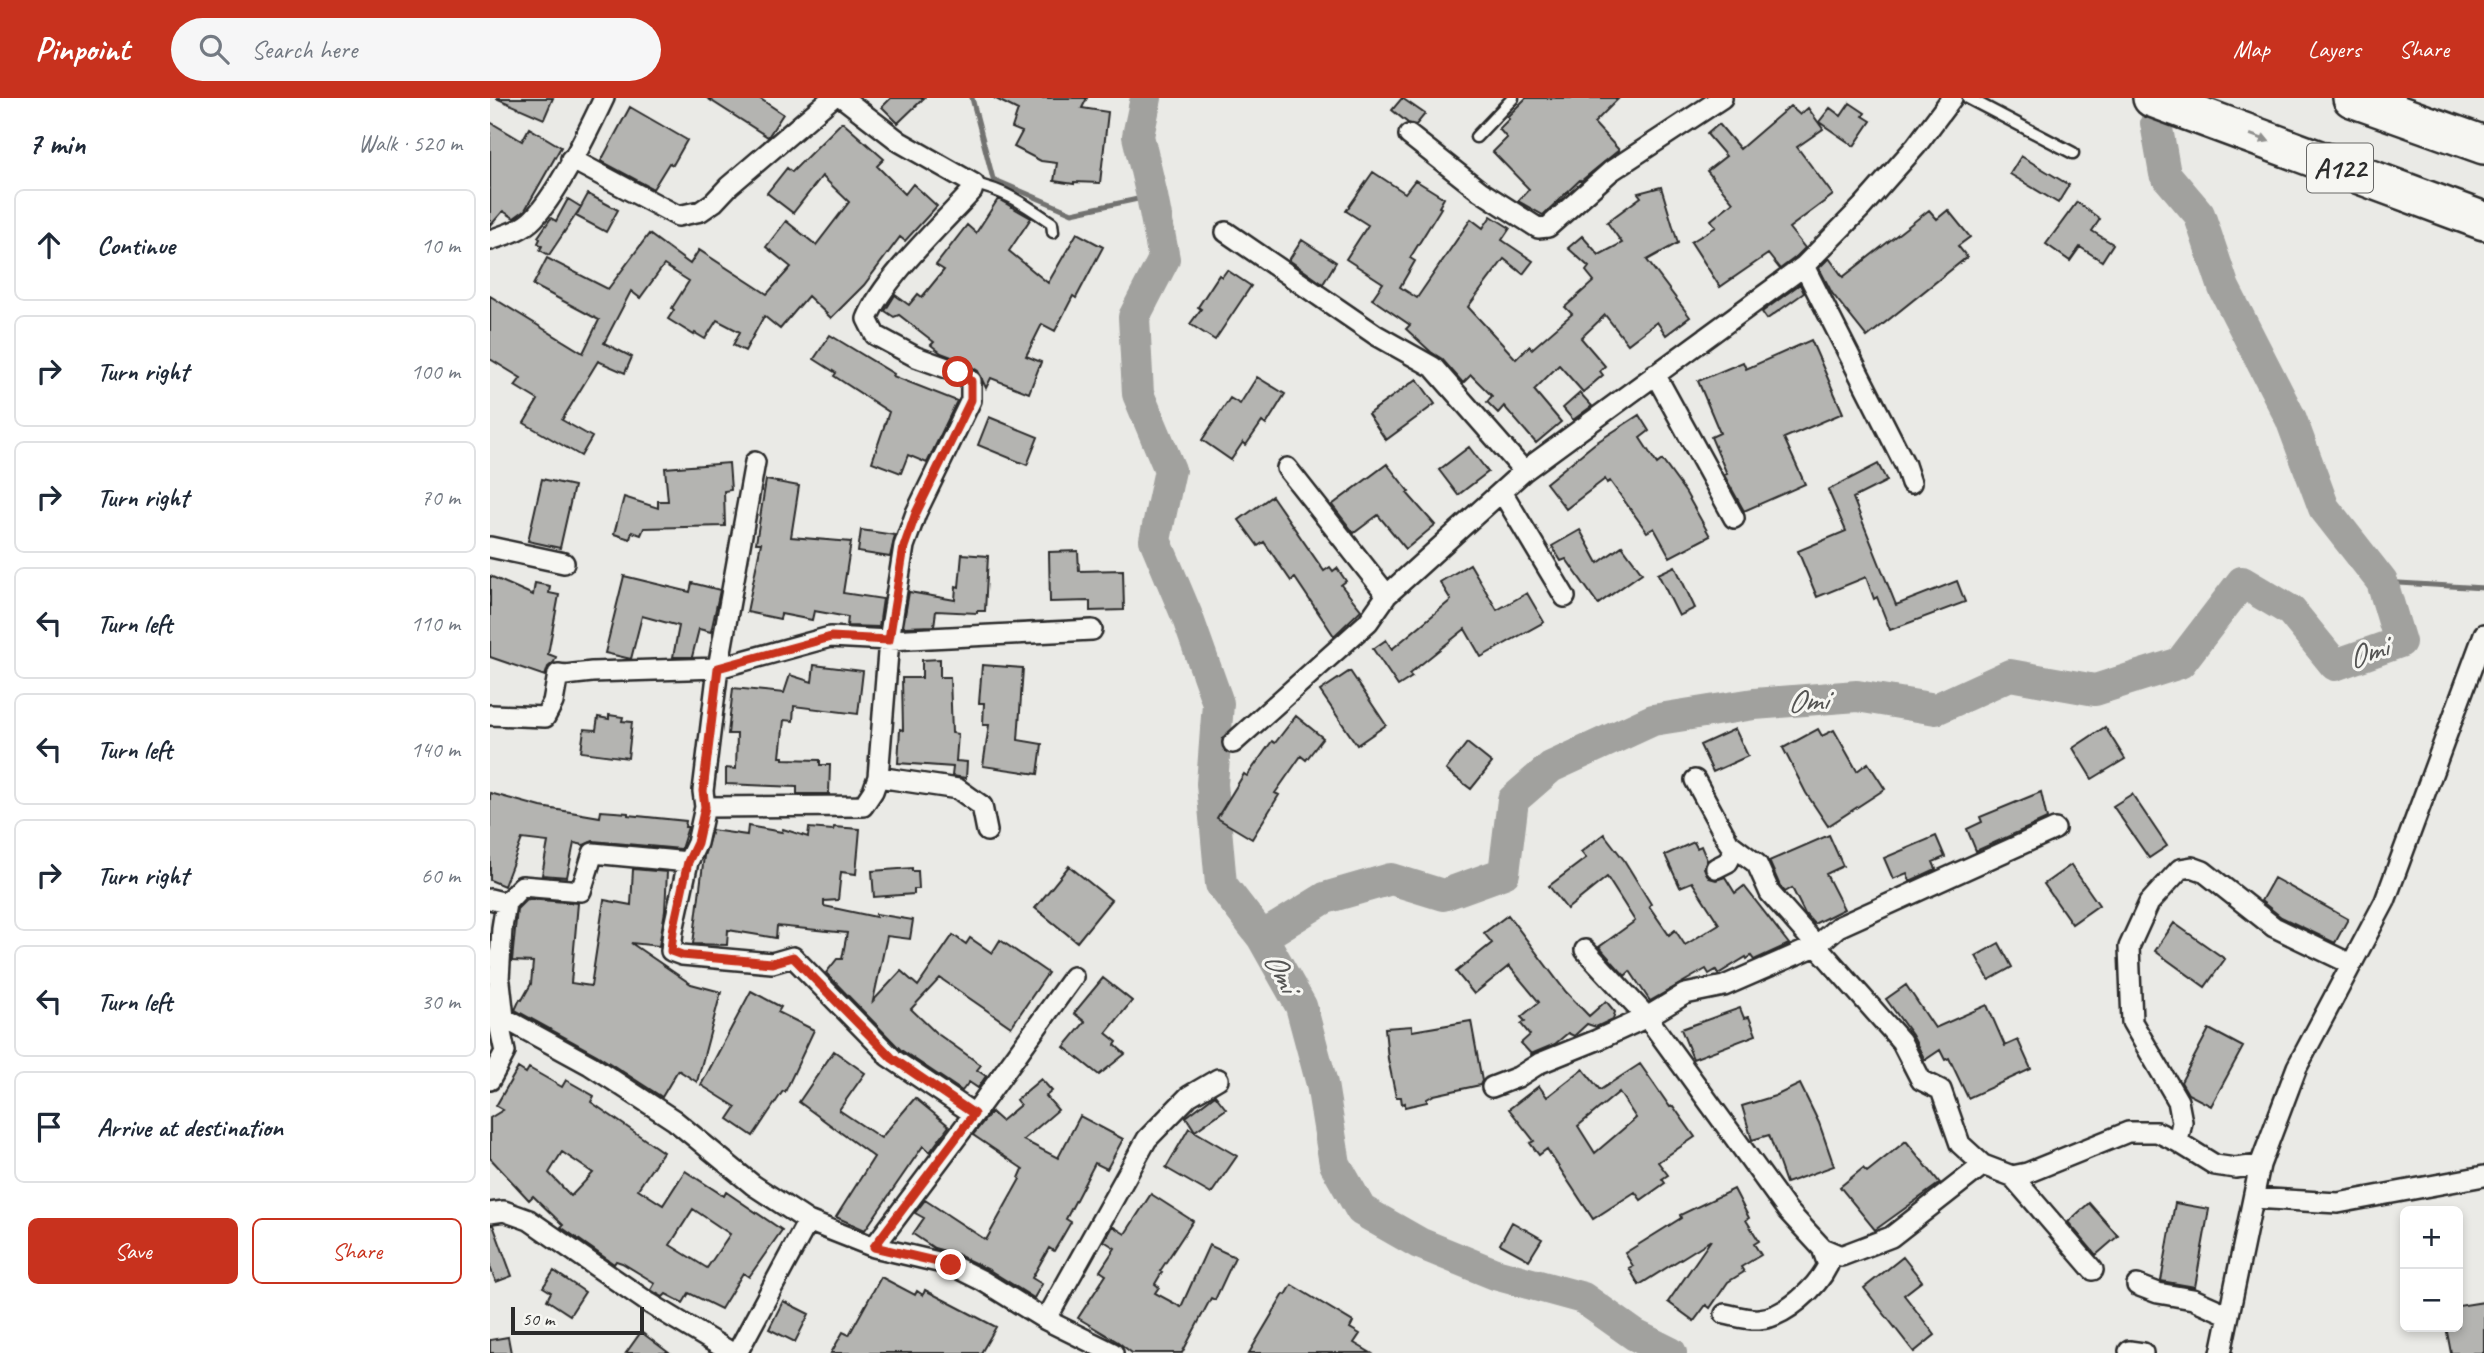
<!DOCTYPE html>
<html lang="en">
<head>
<meta charset="utf-8">
<style>
	:root { --surface:#fff; --page:#f6f6f7; --text:#1f2937; --muted:#747a83; --line:#e0e1e3; --accent:#c8321e }
	body { margin:0; font-family:Caveat,sans-serif; background:var(--page); color:var(--text) }
	.controls { position:absolute; right:21px; bottom:21px; display:grid; overflow:hidden; border-radius:10px; box-shadow:0 4px 10px #0003 }
	.controls button { width:63px; height:63px; display:grid; place-items:center; padding:0; border:0; border-bottom:2px solid var(--line); background:var(--surface); color:var(--text); font:35px sans-serif }
	.scale { position:absolute; left:21px; bottom:18px; width:133px; box-sizing:border-box; padding-left:7px; border:4px solid #2b2b2b; border-top:0; font-size:19px; line-height:24px; white-space:nowrap; color:#2b2b2b; -webkit-text-stroke:5px #f6f6f2; paint-order:stroke }
	.stop { position:absolute; width:21px; height:21px; margin:-16px; border:5px solid #c8321e; border-radius:50%; background:#fff }
	.stop.end { background:#c8321e; border-color:#fff; box-shadow:0 2px 7px #0008 }
	.list { margin:0; padding:0; list-style:none }
	h2 { display:flex; justify-content:space-between; align-items:center; height:91px; margin:0; padding:0 28px; font-size:30px }
	h2 small { font-size:23px; font-weight:400; color:var(--muted) }
	.list li { display:grid; grid-template-columns:46px 1fr auto; gap:21px; align-items:center; box-sizing:border-box; height:112px; margin:0 14px 14px; padding:0 14px; border:2px solid var(--line); border-radius:10px }
	.list b { display:block; font-size:26px; white-space:nowrap }
	.list em { font-size:23px; font-style:normal; color:var(--muted) }
	.actions { display:flex; gap:14px; padding:21px 28px }
	.actions a { flex:1; padding:16px 0; border:2px solid var(--accent); border-radius:10px; text-align:center; font-size:24px; color:var(--accent) }
	.actions .main { background:var(--accent); color:#fff }
	.icon { flex:none; width:38px; height:38px; fill:none; stroke:currentColor; stroke-width:2; stroke-linecap:round; stroke-linejoin:round }
	.map { position:relative; flex:none; width:1994px; height:1255px; overflow:hidden }
	header { display:flex; align-items:center; gap:42px; box-sizing:border-box; height:98px; padding:0 35px; background:var(--accent); color:#fff }
	header strong { font-size:33px }
	nav { display:flex; gap:38px; margin-inline-start:auto; font-size:24px }
	.search { width:490px; height:63px; background:var(--page); display:flex; align-items:center; gap:18px; box-sizing:border-box; padding:0 24px; border-radius:38px; color:var(--muted); font-size:26px }
	main { display:flex }
	aside { flex:1; background:var(--surface) }
	.map>svg:first-child { display:block }
	.lines { fill:none; stroke-linecap:round; stroke-linejoin:round }
	.stream { stroke:#727270; stroke-width:5 }
	.river { stroke:#a1a19e; stroke-width:32 }
	.building { fill:#b4b4b1; stroke:#2b2b2b; stroke-width:2; fill-rule:evenodd }
	.lane-casing { stroke:#2b2b2b; stroke-width:15 }
	.street-casing { stroke:#2b2b2b; stroke-width:24 }
	.highway-casing { stroke:#2b2b2b; stroke-width:42 }
	.lane { stroke:#f6f6f2; stroke-width:10 }
	.street { stroke:#f6f6f2; stroke-width:19 }
	.highway { stroke:#f6f6f2; stroke-width:37 }
	.oneway { fill:#90908e }
	.route { stroke:#c8321e; stroke-width:9 }
	.labels { text-anchor:middle; stroke-width:6; stroke-linejoin:round; paint-order:stroke }
	.shield { fill:#f6f6f2; stroke:#686867; stroke-width:2 }
	.shield-label { font-size:28px; font-weight:bold; fill:#2b2b2b }
	.water-label { font-size:32px; font-style:italic; fill:#545453; stroke:#f6f6f2 }
</style>
</head>
<body>
<header>
<strong>Pinpoint</strong>
<div class="search"><svg class="icon" aria-label="search" viewBox="0 0 24 24"><circle cx="10" cy="10" r="6"/><path d="M15 15l6 6"/></svg>Search here</div>
<nav><a>Map</a><a>Layers</a><a>Share</a></nav>
</header>
<main>
<aside>
<h2>7 min<small>Walk · 520 m</small></h2>
<ul class="list">
<li><svg class="icon" aria-label="ahead" viewBox="0 0 24 24"><path d="M12 20V5M6 11l6-6 6 6"/></svg><div><b>Continue</b></div><em>10 m</em></li>
<li><svg class="icon" aria-label="right" viewBox="0 0 24 24"><path d="M7 20v-9h11M14 6l5 5-5 5"/></svg><div><b>Turn right</b></div><em>100 m</em></li>
<li><svg class="icon" aria-label="right" viewBox="0 0 24 24"><path d="M7 20v-9h11M14 6l5 5-5 5"/></svg><div><b>Turn right</b></div><em>70 m</em></li>
<li><svg class="icon" aria-label="left" viewBox="0 0 24 24"><path d="M17 20v-9H6M10 6l-5 5 5 5"/></svg><div><b>Turn left</b></div><em>110 m</em></li>
<li><svg class="icon" aria-label="left" viewBox="0 0 24 24"><path d="M17 20v-9H6M10 6l-5 5 5 5"/></svg><div><b>Turn left</b></div><em>140 m</em></li>
<li><svg class="icon" aria-label="right" viewBox="0 0 24 24"><path d="M7 20v-9h11M14 6l5 5-5 5"/></svg><div><b>Turn right</b></div><em>60 m</em></li>
<li><svg class="icon" aria-label="left" viewBox="0 0 24 24"><path d="M17 20v-9H6M10 6l-5 5 5 5"/></svg><div><b>Turn left</b></div><em>30 m</em></li>
<li><svg class="icon" aria-label="arrive" viewBox="0 0 24 24"><path d="M6 21V4h12l-3 4 3 4H6"/></svg><div><b>Arrive at destination</b></div></li>
</ul>
<div class="actions"><a class="main">Save</a><a>Share</a></div>
</aside>
<div class="map">
<svg width="1994" height="1255" viewBox="0 0 1994 1255">
	<rect width="100%" height="100%" fill="#eaeae6"/>
	<filter id="ink" filterUnits="userSpaceOnUse"><feTurbulence type="fractalNoise" baseFrequency=".0143" numOctaves="2"/><feDisplacementMap in="SourceGraphic" scale="14" xChannelSelector="R" yChannelSelector="G"/><feConvolveMatrix kernelMatrix="1 2 1 2 8 2 1 2 1" color-interpolation-filters="sRGB"/></filter>
	<g filter="url(#ink)">
		<g class="lines">
			<path class="stream" d="M482,0L503,81L582,115L662,98
				M1892,484L1994,490"/>
			<path class="river" d="M656,0L648,38L662,98L674,161L644,219L648,296L680,372L665,442L697,518L728,605L722,686L731,786L772,839L811,908L832,986L845,1066L871,1112L929,1145L1005,1176L1093,1200L1145,1237L1181,1255
				M772,839L835,800L901,781L953,797L1014,775L1023,702L1061,669L1163,622L1264,606L1367,598L1446,611L1520,577L1605,592L1690,565L1752,484L1801,513L1845,567L1910,544L1892,484L1834,410L1801,321L1734,190L1709,116L1675,76L1666,25L1674,0"/>
		</g>
		<path class="building" d="M6,0H63L54,21Z
			M217,0H269L293,16L278,39Z
			M401,0H434L408,25L392,9Z
			M504,0H597L592,10L618,14L610,85L584,84V86L564,83L567,65L551,63L524,49L532,34L522,30L528,12Z
			M912,0L935,16L926,27L918,25L902,12Z
			M1036,0H1129L1104,25L1129,52L1091,83L1090,82L1053,117L1028,103L1039,91L1003,54L1017,40L1009,31L1019,21L1017,19Z
			M1360,5L1375,15L1373,18L1381,23L1364,48L1329,24L1340,10L1351,18Z
			M1300,8L1310,17L1318,10L1333,31L1307,49L1343,97L1299,130L1315,150L1306,159L1290,171L1278,156L1230,189L1201,144L1226,129L1221,122L1243,104L1217,73L1236,58L1217,36L1229,26L1250,51Z
			M140,9L197,42L183,67L179,65L163,91L111,63Z
			M0,24L32,43L39,30L71,49L35,112L24,120L13,113L0,128Z
			M352,24L394,61L387,68L415,96L423,86L447,108L415,143L410,139L374,187L341,220L318,198L290,231L274,218L255,253L243,247L250,234L227,222L215,241L205,235L204,237L178,221L184,212L182,210L199,183L174,167L150,200L141,193L114,245L142,259L135,275L108,263L72,322L102,339L91,358L34,325L48,302L25,288L31,280L0,261V198L93,255L109,222L43,187L57,160L118,191L159,136L200,166L209,152L277,196L301,169L276,149L296,123L326,147L359,104L332,78L303,115L277,95L297,70L302,74Z
			M1531,58L1579,87L1568,105L1520,76Z
			M883,74L915,95L925,82L954,100L949,109L951,110L920,160L925,163L910,189L927,200L981,121L993,130L1001,118L1020,130L1012,142L1043,163L1033,176L1014,161L978,209L1026,261L1039,248L1042,251L1082,216L1075,209L1104,183L1096,173L1099,169L1078,150L1092,138L1109,157L1132,145L1117,124L1151,99L1148,95L1171,89L1188,145L1157,162L1200,219L1176,237L1167,224L1138,246L1115,217L1091,240L1115,268L1110,273L1113,277L1093,294L1069,267L1044,292L1071,324L1046,345L1014,308L1008,315L997,304L1002,298L981,277L973,285L952,261L941,254L916,231L920,227L882,201L893,185L856,161L878,127L856,113Z
			M98,96L128,112L116,134L86,118Z
			M78,101L91,109L59,157L50,152L52,148L48,145L50,141L48,139L61,120L66,123Z
			M508,101L541,120L519,153L558,185L587,135L613,149L586,200L583,198L565,233L552,226L536,258L551,264L539,295L501,280L496,290L488,273L472,263L451,255L441,247L444,244L409,217L404,219L395,213L405,197L419,207L428,196L432,199L454,172L446,167L477,127L486,135Z
			M1587,104L1610,121L1602,133L1623,146L1612,163L1590,149L1580,163L1556,146Z
			M1439,112L1447,121L1458,112L1480,139L1468,148L1477,159L1377,239L1342,195L1329,170L1339,160L1353,179Z
			M812,142L846,164L833,186L799,162Z
			M737,172L761,188L725,242L700,226L711,211L708,209L729,177L732,179Z
			M1310,186L1314,195L1277,221L1272,214Z
			M340,237L404,276L403,278L467,303L437,365L418,357L411,375L382,364L399,314L344,278L346,275L324,261Z
			M1321,242L1353,315L1294,340L1315,386L1254,413L1234,377L1237,376L1221,339L1230,335L1208,283L1253,264L1256,271Z
			M767,279L795,296L776,327L772,324L756,347L753,344L741,362L712,342L740,300L750,306Z
			M927,281L945,306L896,342L878,316Z
			M1090,295L1102,308L1083,322L1073,310Z
			M1149,317L1159,333L1150,340L1167,366L1172,362L1196,395L1220,438L1180,459L1164,430L1157,434L1120,383L1117,385L1115,381L1076,411L1056,385L1104,346Z
			M499,319L548,339L537,367L488,347Z
			M979,349L998,374L968,397L949,372Z
			M239,365L241,392L234,393L235,428L154,430L151,437L142,434L140,441L124,436L134,399L168,410V403H178L175,370Z
			M897,366L919,394L917,395L945,427L916,451L888,417L864,435L842,407Z
			M1388,366L1397,383L1363,400L1406,507L1467,483L1475,504L1400,532L1387,499L1384,501L1376,479L1327,499L1308,453L1356,433L1338,392Z
			M52,381L84,388L70,450L38,443Z
			M276,382L309,388L301,439L361,444L353,495L393,501L389,529L357,528L358,519L324,513L322,522L291,516L290,521L257,514L271,445H266Z
			M782,398L834,473L840,469L843,473L847,470L856,483L851,487L871,512L844,538L805,480L801,483L774,444L768,448L749,422Z
			M371,432L405,437L400,459L368,454Z
			M1090,432L1108,465L1132,448L1152,475L1108,506L1076,461L1071,463L1062,448Z
			M588,453L589,473L633,472L634,512L600,513V503L560,504L559,454Z
			M472,456L498,458L495,513H487V515L446,513L444,528L413,529L419,494L465,502L466,488L469,489Z
			M980,466L1007,512L1037,495L1054,524L991,559L975,531L919,576L922,579L908,588L883,551L896,542L902,551L961,502L950,484Z
			M1185,468L1205,510L1189,518L1168,476Z
			M0,478L43,497L45,485L60,488L59,495L69,497L58,556L66,559L64,564L58,569L55,578L0,559Z
			M134,478L200,494L202,485L230,492L221,534L209,531L202,559H183L189,528L152,518L141,561L115,555Z
			M450,561V579H460L462,635L468,636L466,663L477,664L476,680L462,678L463,669L408,665L410,631L413,632L412,580H432V562Z
			M324,567L373,573L368,616L304,608L303,623L294,622L290,659H293V661L330,662V667H340L339,696H307V689L236,686V670L246,671L247,636H238L243,590L294,595L300,577L322,584Z
			M492,567L533,570L528,642L552,646L548,676L493,668L499,627H493L494,605H489Z
			M860,573L896,627L867,647L830,593Z
			M119,617L133,619L132,623L142,624L138,660L91,654L94,631L106,632L108,619L119,621Z
			M806,618L833,640L816,662L811,658L785,695L789,697L762,741L727,720L754,676L757,678L782,643L785,645Z
			M1615,629L1635,661L1602,681L1583,650Z
			M1245,631L1258,658L1223,674L1210,647Z
			M1328,631L1332,638L1344,632L1367,673L1378,665L1395,691L1338,728L1316,695L1293,650Z
			M977,645L1002,665L981,691L956,672Z
			M1551,694L1557,721L1486,753L1477,731L1492,724L1490,719Z
			M0,695L51,709L110,719L111,713L138,715V717L196,723L195,729H198L191,751L103,743L94,747L84,745L77,779L52,777L58,744L32,741L14,788L0,782Z
			M1642,696L1677,748L1659,760L1623,708Z
			M258,728L292,734L293,731L318,739L319,730L343,732L344,729L370,731L366,776L351,774L348,802L334,803V808L386,819V816L423,822L420,841L397,838L383,903L411,873L428,888L463,837L476,846L480,840L502,855L510,842L558,875L521,929L450,880L421,911L445,934L491,967L487,972L496,978L488,990L479,984L472,993L411,952L336,875L347,861H352L357,835L287,828L286,840L238,832L237,847L203,846L214,758L222,732L257,737Z
			M1114,736L1134,762L1161,806L1159,808L1179,837L1185,832L1195,847L1229,826L1202,784L1190,789L1175,757L1204,744L1207,750L1211,748L1217,762L1214,770L1219,780L1226,782L1235,779L1245,795L1254,788L1299,846L1264,862L1261,858L1257,861L1256,859L1228,876L1226,872L1219,876L1216,871L1160,903L1140,873L1135,878L1109,849L1145,823L1117,779L1077,811L1059,788L1096,760L1091,754Z
			M1339,737L1353,768L1336,776L1354,811L1324,826L1315,816L1302,790L1295,794L1290,788L1279,763Z
			M1446,738L1455,759L1443,764L1446,771L1420,783L1417,775L1403,781L1394,760Z
			M1581,767L1609,807L1582,826L1554,786Z
			M579,768L621,802L587,844L545,810Z
			M422,770V773H428L429,791H424V796L384,799L382,773Z
			M143,771L177,774L175,813L169,848L141,845L201,886L231,894L207,984L188,972L172,999L107,957L25,912L30,901L32,902L41,886L43,864L22,863L27,811L37,801L88,805L81,885L101,888L114,802L141,807Z
			M1784,780L1858,821L1845,845L1791,819L1771,803Z
			M1018,817L1076,894L1099,918L1116,903L1125,914L1123,921L1106,929L1097,926L1084,938L1078,935L1065,946L1041,956L1031,945L1040,937L1031,926L1035,923L1031,919L1049,904L1019,868L984,896L966,874L1002,845L994,835Z
			M1684,825L1735,861L1715,889L1665,853Z
			M1509,845L1522,869L1499,882L1486,858Z
			M613,880L642,903L616,935L627,944L625,947L635,956L609,977L574,949L595,924L584,915Z
			M1416,887L1445,930L1497,907L1515,948L1528,942L1541,971L1478,1000L1459,960L1455,962L1450,952L1435,962L1422,937L1396,901Z
			M261,893L291,909L288,914L324,932L295,994L293,993L263,1038L238,1021L246,1009L211,987Z
			M1250,910L1254,920L1259,919L1266,937L1203,961L1191,931Z
			M981,923L992,983L990,987L944,997L937,1001V1004L915,1009V1005L912,1006L911,999H906L898,961L895,930L922,928V933Z
			M1719,931L1753,949L1721,1008L1698,996L1691,984Z
			M344,953L375,975L349,1012L391,1040L425,1000L459,1028L440,1054L433,1048L375,1132L346,1119L384,1059L309,1004Z
			M1150,966L1180,1009L1183,1008L1205,1039L1168,1064L1178,1077L1172,1081L1175,1085L1151,1102L1145,1094L1103,1121L1057,1051L1049,1057L1040,1045L1044,1043L1019,1011L1049,988L1057,999L1093,971L1110,992ZM1129,994L1146,1020L1105,1055L1088,1028Z
			M28,970L36,975L39,970L72,989L76,982L104,998L101,1004L173,1054L148,1091L173,1107L195,1073L234,1098L236,1094L292,1132L259,1179L253,1175L231,1211L199,1195L193,1205L176,1196L173,1199L166,1195L161,1192L165,1185L132,1165L126,1163L124,1166L71,1129L73,1127L43,1098L39,1102L0,1060V1020L13,1012L6,1008ZM72,1054L103,1075L81,1098L59,1075ZM203,1111L240,1136L217,1170L180,1147Z
			M551,981L562,993L556,998L568,1012L533,1042L568,1060L590,1018L633,1041L617,1071L605,1065L576,1121L581,1124L570,1143L564,1153L559,1150L542,1180L552,1186L544,1200L499,1172L466,1156L444,1150L423,1136L434,1120L425,1115L435,1102L496,1142L530,1081L529,1080L533,1071L483,1037L501,1014L511,1023L530,1007L526,1002Z
			M1310,986L1329,1025L1344,1068L1296,1085L1279,1037L1262,1042L1252,1008L1285,998Z
			M725,997L736,1011L705,1033L696,1019Z
			M699,1030L747,1058L721,1096L676,1070Z
			M1416,1043L1450,1085L1385,1132L1350,1089L1373,1070L1377,1074Z
			M1244,1091L1259,1120L1256,1122L1269,1143L1264,1146L1271,1157L1251,1169L1254,1174L1238,1184L1220,1210L1216,1207L1204,1223L1178,1204L1221,1142L1149,1187L1139,1170L1143,1168L1135,1155L1191,1120L1190,1117Z
			M661,1096L703,1123L670,1173L672,1174L665,1186L669,1189L665,1195L691,1209L719,1147L745,1159L725,1202L721,1200L692,1255H642L628,1244L588,1220L616,1177L610,1173L625,1150L614,1143L622,1128L635,1136Z
			M1599,1105L1628,1138L1606,1157L1578,1124Z
			M1685,1105L1719,1111L1705,1189L1671,1183Z
			M1022,1124L1052,1141L1039,1162L1010,1146Z
			M0,1127H3L22,1178L6,1184L0,1169Z
			M1413,1159L1432,1183L1414,1197L1445,1237L1424,1254L1374,1190Z
			M64,1173L95,1194L80,1217L57,1202L61,1194L53,1189Z
			M391,1179L425,1197L427,1193L433,1197L435,1192L506,1229L491,1255H341L353,1234L359,1237Z
			M802,1187L863,1224L860,1230L870,1236L864,1245L881,1255H759L794,1196L796,1197Z
			M293,1203L319,1216L305,1244L279,1231Z
			M1994,1204V1255H1961L1956,1229H1968V1208Z
			M151,1234L179,1255H136Z
			M18,1239L21,1255H0V1242Z"/>
		<g class="lines">
			<g class="lane-casing">
				<path id="lane" d="M1478,0L1583,55
					M986,39L1023,0
					M484,86C515,92 537,108 562,125L563,134"/>
			</g>
			<g class="street-casing">
				<path id="street" d="M353,0L410,44L484,86L482,93C453,125 392,182 377,221L385,237L426,259L468,274L481,283V302L426,415L414,448L399,542L388,679
					M919,37L990,93L1048,130L1058,129L1121,73L1232,0
					M81,61L188,118L211,113L224,104L239,88L342,0
					M736,134L886,237L943,269L1034,373
					M0,142C15,137 33,132 44,120C69,93 98,34 114,0
					M1314,168L1415,367L1421,385
					M1165,276L1244,420
					M265,364L228,570L213,693L215,709L207,745L198,764L183,833L181,853L192,857L282,865L303,859L402,960
					M797,370L897,497
					M1012,394L1075,499
					M0,449L74,465
					M0,617L55,619L63,604L68,576L75,577L102,574L228,570L340,539L399,542L602,532
					M743,645L878,524L897,497L1034,373L1314,168L1372,109L1426,48L1462,0
					M1205,682L1239,745L1267,766L1280,795L1411,943L1431,982L1451,992L1470,1046L1493,1067
					M215,709L373,708L383,693L388,679L468,691L492,708L497,733
					M1226,770L1238,764L1245,750
					M0,801L16,805L12,830L7,916L15,954L0,982
					M16,805L32,788L91,793L103,755L198,764
					M1095,852L1157,919L1297,1112L1332,1150
					M10,884L14,920L100,967L184,1022L263,1087L318,1123L384,1149L461,1167L493,1183L556,1222L623,1255
					M398,958L484,1016
					M1002,989L1028,979L1050,965L1107,942L1157,919L1195,896L1234,888L1326,848L1348,829L1565,731
					M1688,1044L1692,1024L1688,1003L1642,924L1639,849L1659,805L1690,771L1702,769L1713,773L1784,829L1861,866
					M1522,1078L1603,1172
					M1764,1100L1848,1105L1994,1078
					M0,1115L14,1113L39,1122L159,1205L242,1255
					M384,1149L484,1016L583,879
					M1647,1187L1668,1195L1703,1201L1739,1217
					M1235,1216C1246,1218 1258,1222 1269,1221C1294,1220 1327,1190 1338,1167L1332,1150L1351,1158L1401,1139L1493,1067L1522,1078L1537,1075L1638,1034H1667L1688,1044L1725,1067L1745,1070L1770,1067
					M556,1222L657,1041L699,998L728,981
					M1639,1253L1653,1255
					M247,1255L318,1123
					M1731,1255L1770,1067L1807,969L1895,803L1994,536"/>
			</g>
			<g class="highway-casing">
				<path id="highway" d="M1662,0L1994,123
					M1862,0L1994,47"/>
			</g>
			<use href="#lane" class="lane"/>
			<use href="#street" class="street"/>
			<use href="#highway" class="highway"/>
		</g>
		<defs><path id="oneway-solid" d="M-6-.8H1V-3.2L6.5 0L1 3.2V.8H-6Z" transform="scale(1.75)"/></defs>
		<use class="oneway" href="#oneway-solid" transform="translate(1770 40) rotate(20)"/>
	</g>
	<g class="lines" filter="url(#ink)">
		<path class="route" d="M461,1167L384,1149L484,1016L402,960L303,859L282,865L192,857L181,853L183,833L198,764L207,745L215,709L213,693L228,570L341,539L399,542L414,449L426,415L481,302V283L468,274"/>
	</g>
	<g class="labels">
		<rect class="shield" x="1817" y="45.5" width="66" height="49" rx="5"/>
		<g class="shield-label">
			<text x="1850" y="80">A122</text>
		</g>
		<g class="water-label">
			<text transform="translate(1877 554) rotate(-21)" y="11">Omi</text>
			<text transform="translate(1317 602) rotate(-4)" y="11">Omi</text>
			<text transform="translate(792 873) rotate(61)" y="11">Omi</text>
		</g>
	</g>
</svg>
<div class="controls">
<button>+</button>
<button>−</button>
</div>
<div class="scale">50 m</div>
<div class="stop" style="left:468px;top:274px"></div>
<div class="stop end" style="left:461px;top:1167px"></div>
</div>
</main>
</body>
</html>
